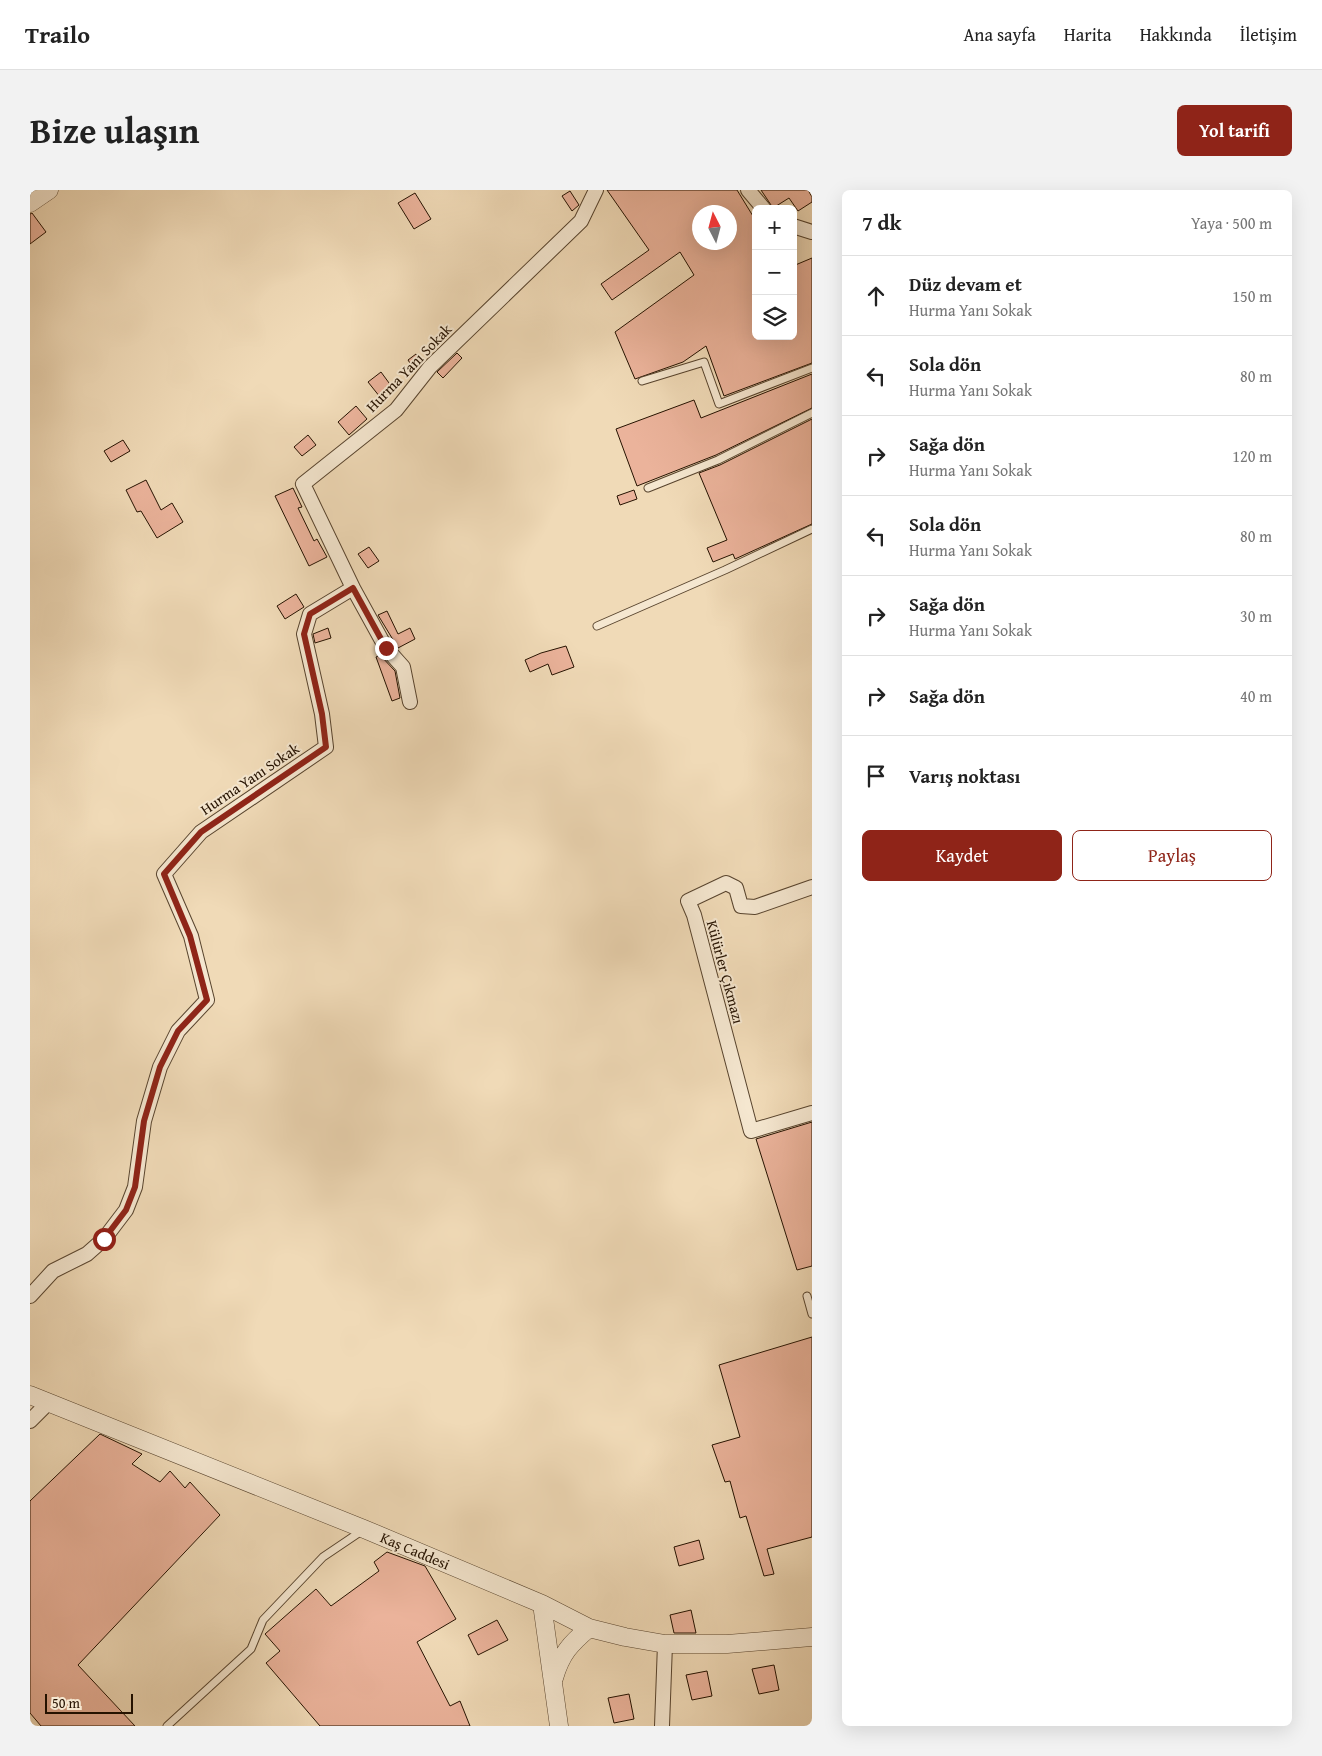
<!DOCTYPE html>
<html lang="tr">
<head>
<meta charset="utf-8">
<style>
	:root { --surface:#fff; --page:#f2f2f2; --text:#222; --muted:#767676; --line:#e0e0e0; --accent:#8f2418 }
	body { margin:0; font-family:"Gentium Book Plus",serif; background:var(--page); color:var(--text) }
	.controls { position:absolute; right:15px; top:15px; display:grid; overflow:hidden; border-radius:8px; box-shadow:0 5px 20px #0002 }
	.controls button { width:45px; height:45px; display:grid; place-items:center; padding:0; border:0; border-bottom:1px solid var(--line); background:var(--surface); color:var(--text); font:25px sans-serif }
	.compass { position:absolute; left:662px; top:15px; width:45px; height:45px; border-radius:50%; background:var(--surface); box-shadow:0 5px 20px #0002; rotate:354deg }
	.scale { position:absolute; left:15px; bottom:12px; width:88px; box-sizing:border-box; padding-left:5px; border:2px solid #251200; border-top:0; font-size:14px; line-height:18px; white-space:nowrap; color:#251200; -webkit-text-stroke:4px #f5e7d0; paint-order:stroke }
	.stop { position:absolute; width:15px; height:15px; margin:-11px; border:4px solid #8f2418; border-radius:50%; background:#fff }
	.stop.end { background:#8f2418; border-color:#fff; box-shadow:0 1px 5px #0008 }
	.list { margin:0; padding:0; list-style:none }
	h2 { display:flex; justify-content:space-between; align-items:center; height:65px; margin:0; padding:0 20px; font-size:21px }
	h2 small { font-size:16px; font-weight:400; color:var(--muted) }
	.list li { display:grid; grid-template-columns:32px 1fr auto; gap:15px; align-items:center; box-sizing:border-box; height:80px; padding:0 20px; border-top:1px solid var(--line) }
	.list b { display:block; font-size:19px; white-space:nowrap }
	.list p { margin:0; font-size:16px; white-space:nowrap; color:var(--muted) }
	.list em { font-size:16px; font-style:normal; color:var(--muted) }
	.actions { display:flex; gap:10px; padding:15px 20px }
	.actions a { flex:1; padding:11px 0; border:1px solid var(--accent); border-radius:8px; text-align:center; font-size:18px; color:var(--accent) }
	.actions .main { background:var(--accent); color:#fff }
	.icon { flex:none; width:28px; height:28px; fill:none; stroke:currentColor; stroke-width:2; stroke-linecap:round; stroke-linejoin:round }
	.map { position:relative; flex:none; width:782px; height:1536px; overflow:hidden; border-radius:8px }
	header { display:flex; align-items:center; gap:30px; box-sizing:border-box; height:70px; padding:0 25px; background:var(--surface); border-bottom:1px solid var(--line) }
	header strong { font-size:24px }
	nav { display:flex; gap:28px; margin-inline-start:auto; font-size:18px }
	.intro { display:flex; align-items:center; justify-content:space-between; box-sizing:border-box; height:120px; padding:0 30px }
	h1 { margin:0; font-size:35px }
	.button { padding:12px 22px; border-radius:8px; background:var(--accent); color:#fff; font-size:18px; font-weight:700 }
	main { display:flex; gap:30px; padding:0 30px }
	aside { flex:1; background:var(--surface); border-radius:8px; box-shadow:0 5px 20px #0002 }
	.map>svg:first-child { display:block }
	.building { fill:#ebb39b; stroke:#251200; fill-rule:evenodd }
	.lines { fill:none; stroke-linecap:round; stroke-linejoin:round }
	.service-casing { stroke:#58442e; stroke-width:9 }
	.minor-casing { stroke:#58442e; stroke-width:16 }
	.tertiary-casing { stroke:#58442e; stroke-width:19 }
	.service { stroke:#f5e7d0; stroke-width:7 }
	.minor { stroke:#f5e7d0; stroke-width:14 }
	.tertiary { stroke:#f5e7d0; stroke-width:18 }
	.route { stroke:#8f2418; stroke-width:6 }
	.labels { text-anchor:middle; stroke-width:4; stroke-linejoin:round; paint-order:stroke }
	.street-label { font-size:15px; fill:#251200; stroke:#f5e7d0 }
</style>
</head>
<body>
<header>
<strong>Trailo</strong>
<nav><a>Ana sayfa</a><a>Harita</a><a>Hakkında</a><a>İletişim</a></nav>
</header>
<div class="intro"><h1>Bize ulaşın</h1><a class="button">Yol tarifi</a></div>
<main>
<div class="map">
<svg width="782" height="1536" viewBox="0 0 782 1536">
	<rect width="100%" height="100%" fill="#f0dab7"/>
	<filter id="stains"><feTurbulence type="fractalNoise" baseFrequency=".004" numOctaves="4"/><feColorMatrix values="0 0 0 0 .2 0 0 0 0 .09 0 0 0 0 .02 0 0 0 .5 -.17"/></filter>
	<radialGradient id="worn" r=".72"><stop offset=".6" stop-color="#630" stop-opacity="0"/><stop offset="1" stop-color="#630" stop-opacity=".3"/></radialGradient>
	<path class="building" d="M577,0H707L726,31V146H763V76L782,68V173L694,206L676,156L653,172L605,189L585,142L664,85L650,62L582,110L571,94L619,60ZM670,22H700V52H670Z
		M731,0H778L782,7V12L768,21L759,8L743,18Z
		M540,1L549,15L542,21L532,6Z
		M385,3L401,29L384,39L368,13Z
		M2,23L16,42L0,54V24Z
		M427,163L432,168L413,188L407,182Z
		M386,164L392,173L385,181L378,170Z
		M351,182L362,197L350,207L338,192Z
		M782,184V218L686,265L607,296L586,239L664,210L671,228Z
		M326,216L337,229L319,245L308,232Z
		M782,229V334L705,369L703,364L683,372L677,358L697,350L669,283L690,275Z
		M278,245L286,255L272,266L264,257Z
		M93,250L100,261L81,272L74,261Z
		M116,290L131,320L142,313L153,332L127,348L111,321L107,322L96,300Z
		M263,298L272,317L268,318L284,351L287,349L297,367L279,376L245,306Z
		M604,300L607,309L590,315L587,306Z
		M339,357L349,371L338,378L328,364Z
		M266,404L274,417L255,429L247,416Z
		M357,421L368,444L380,438L385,449L368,458L348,425Z
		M298,438L301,448L285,453L283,444Z
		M536,456L544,477L522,485L518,474L500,482L495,470L511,463Z
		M350,465L365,481L370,508L362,511L346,467Z
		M782,932V1076L767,1080L726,949Z
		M782,1147V1347L737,1359L744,1384L734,1386L716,1326L710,1328L700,1291L695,1292L682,1255L710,1247L689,1175Z
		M70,1244L112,1264L102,1274L130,1292L140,1281L155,1298L160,1292L190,1325L48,1475L105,1536H11L0,1523V1311Z
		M669,1350L674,1369L649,1376L644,1357Z
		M357,1362L395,1376L426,1429L387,1452L420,1516L430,1511L440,1536H290L236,1473L250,1461L235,1444L286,1399L301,1416L349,1381L344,1372Z
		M661,1420L666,1443H644L640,1425Z
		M467,1430L478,1450L448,1465L438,1445Z
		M744,1475L749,1500L729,1504L722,1479Z
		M677,1481L682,1506L662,1510L656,1485Z
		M599,1504L604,1529L584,1533L578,1508Z"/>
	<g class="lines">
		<g class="service-casing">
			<path id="service" d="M612,191L674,172L689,214L782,178
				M618,298L688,270L782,223
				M567,436L695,380L782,339
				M777,1106L782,1124
				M137,1536L221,1459L233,1430L293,1367L333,1340"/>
		</g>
		<g class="minor-casing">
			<path id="minor" d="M718,0L734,19
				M763,36L782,42
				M323,398L356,458L373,477L380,512
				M782,697L725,717L711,716L706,698L696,693L658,711L664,725L721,941L782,923
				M0,1106L23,1081L57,1064L74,1049L96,1020L105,997L114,931L130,877L148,841L177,810L161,746L134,684L171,642L296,557L292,524L274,444L280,424L323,398L273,294L366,220L400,177L551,31L566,0
				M0,1231L18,1213
				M632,1536L635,1454"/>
		</g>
		<g class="tertiary-casing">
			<path id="tertiary" d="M0,13L19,0
				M0,1205L334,1339L512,1414L559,1438L595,1447L635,1454H697L782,1447
				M512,1414L529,1536
				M524,1488C531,1464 540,1454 559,1438"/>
		</g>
		<use href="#service" class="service"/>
		<use href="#minor" class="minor"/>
		<use href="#tertiary" class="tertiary"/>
	</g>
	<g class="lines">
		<path class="route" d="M74,1049L96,1020L105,997L114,931L130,877L148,841L177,810L160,746L134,684L171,642L296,557L292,524L274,444L280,424L323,398L356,458"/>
	</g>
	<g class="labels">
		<g class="street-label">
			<text transform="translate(379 178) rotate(-46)" y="5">Hurma Yanı Sokak</text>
			<text transform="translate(220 589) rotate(-34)" y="5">Hurma Yanı Sokak</text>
			<text transform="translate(695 782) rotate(75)" y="5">Külürler Çıkmazı</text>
			<text transform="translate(385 1361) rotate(23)" y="5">Kaş Caddesi</text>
		</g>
	</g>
	<rect width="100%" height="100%" filter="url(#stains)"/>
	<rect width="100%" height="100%" fill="url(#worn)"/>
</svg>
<div class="controls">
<button>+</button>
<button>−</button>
<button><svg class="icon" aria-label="layers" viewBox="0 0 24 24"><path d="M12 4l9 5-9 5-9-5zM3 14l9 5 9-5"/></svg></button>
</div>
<svg class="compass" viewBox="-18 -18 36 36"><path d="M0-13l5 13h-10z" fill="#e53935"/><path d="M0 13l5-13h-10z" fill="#767676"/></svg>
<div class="scale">50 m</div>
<div class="stop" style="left:74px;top:1049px"></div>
<div class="stop end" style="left:356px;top:458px"></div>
</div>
<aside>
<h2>7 dk<small>Yaya · 500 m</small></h2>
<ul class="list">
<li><svg class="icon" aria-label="ahead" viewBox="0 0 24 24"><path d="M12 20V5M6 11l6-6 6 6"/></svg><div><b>Düz devam et</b><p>Hurma Yanı Sokak</p></div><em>150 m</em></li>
<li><svg class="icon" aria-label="left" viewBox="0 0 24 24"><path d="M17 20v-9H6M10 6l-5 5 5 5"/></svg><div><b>Sola dön</b><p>Hurma Yanı Sokak</p></div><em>80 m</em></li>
<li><svg class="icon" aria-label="right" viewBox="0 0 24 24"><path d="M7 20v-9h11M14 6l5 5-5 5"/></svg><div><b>Sağa dön</b><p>Hurma Yanı Sokak</p></div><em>120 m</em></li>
<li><svg class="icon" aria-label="left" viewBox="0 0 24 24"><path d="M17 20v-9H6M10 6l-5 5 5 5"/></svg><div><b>Sola dön</b><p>Hurma Yanı Sokak</p></div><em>80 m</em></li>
<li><svg class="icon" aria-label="right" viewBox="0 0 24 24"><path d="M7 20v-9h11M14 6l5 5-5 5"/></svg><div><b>Sağa dön</b><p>Hurma Yanı Sokak</p></div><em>30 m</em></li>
<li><svg class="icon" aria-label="right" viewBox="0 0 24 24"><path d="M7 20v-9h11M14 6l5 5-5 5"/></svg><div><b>Sağa dön</b></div><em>40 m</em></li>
<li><svg class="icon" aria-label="arrive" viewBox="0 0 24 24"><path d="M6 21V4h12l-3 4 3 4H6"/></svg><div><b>Varış noktası</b></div></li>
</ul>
<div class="actions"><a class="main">Kaydet</a><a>Paylaş</a></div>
</aside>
</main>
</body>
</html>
